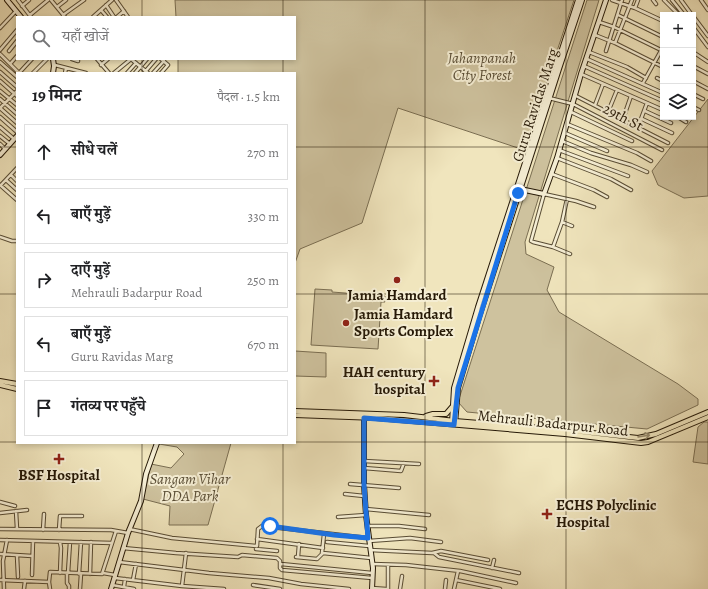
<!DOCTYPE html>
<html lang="hi">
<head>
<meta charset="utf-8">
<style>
	:root { --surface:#fff; --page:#f6f6f6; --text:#202124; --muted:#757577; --line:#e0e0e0 }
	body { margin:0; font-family:Alegreya,"Noto Serif Devanagari",serif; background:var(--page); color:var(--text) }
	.controls { position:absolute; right:12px; top:12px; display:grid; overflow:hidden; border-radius:0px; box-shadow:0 2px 6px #0003 }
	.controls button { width:36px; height:36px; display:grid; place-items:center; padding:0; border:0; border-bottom:1px solid var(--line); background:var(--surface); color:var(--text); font:20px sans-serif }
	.stop { position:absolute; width:12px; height:12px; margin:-9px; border:3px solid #1a73e8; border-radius:50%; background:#fff }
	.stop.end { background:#1a73e8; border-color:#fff; box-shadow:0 1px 4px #0008 }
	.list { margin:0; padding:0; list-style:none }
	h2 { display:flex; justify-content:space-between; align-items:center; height:52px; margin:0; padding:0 16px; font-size:17px }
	h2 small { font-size:13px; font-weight:400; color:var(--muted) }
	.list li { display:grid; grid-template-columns:26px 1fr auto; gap:12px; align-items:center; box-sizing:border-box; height:56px; margin:0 8px 8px; padding:0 8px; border:1px solid var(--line); border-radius:0px }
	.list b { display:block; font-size:15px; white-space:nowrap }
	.list p { margin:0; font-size:13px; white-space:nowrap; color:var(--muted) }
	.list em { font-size:13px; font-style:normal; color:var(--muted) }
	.icon { flex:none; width:22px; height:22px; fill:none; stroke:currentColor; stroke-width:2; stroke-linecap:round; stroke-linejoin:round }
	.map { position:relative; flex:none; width:708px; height:589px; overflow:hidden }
	.search { position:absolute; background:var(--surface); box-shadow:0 2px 6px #0003; left:16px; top:16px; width:280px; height:44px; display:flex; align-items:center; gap:10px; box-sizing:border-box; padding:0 14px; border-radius:0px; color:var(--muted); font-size:15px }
	.panel { position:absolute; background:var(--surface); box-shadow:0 2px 6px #0003; left:16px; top:72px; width:280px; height:372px; border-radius:0px }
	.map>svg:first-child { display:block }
	.green { fill:#cec29e; stroke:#7a6e52 }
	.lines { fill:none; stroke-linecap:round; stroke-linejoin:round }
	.street-casing { stroke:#584c34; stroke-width:4.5 }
	.secondary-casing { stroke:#261907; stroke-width:6 }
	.primary-casing { stroke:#261907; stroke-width:6 }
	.street { stroke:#f5eed4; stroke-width:2.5 }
	.secondary { stroke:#f5eed4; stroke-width:4 }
	.primary { stroke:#f0e5bd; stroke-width:4 }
	.oneway { stroke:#95896b }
	.route { stroke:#1a73e8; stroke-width:5 }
	.grid { fill:none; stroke:#261907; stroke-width:1; stroke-opacity:0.55 }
	.poi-dot { fill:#8f2418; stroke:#f5eed4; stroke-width:1.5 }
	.labels { text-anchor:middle; stroke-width:4; stroke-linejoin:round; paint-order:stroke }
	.park-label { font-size:15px; font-style:italic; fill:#584c34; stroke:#f5eed4 }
	.street-label { font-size:15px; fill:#261907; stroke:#f5eed4 }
	.poi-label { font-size:15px; font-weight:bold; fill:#261907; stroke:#f5eed4 }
</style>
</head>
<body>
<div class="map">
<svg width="708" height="589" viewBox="0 0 708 589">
	<rect width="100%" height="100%" fill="#f0e5bd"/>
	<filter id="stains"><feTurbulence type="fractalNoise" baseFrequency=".005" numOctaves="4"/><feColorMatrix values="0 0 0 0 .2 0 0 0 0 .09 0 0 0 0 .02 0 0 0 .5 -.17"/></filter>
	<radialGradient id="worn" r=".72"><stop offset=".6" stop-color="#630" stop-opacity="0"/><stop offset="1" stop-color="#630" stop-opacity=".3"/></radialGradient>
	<path class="green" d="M175,0H574L524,150L398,108L362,223L300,249L295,263V73H178V59H295V17H176Z
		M587,0H599L525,242L526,254L554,267L547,290L559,312L678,384L698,399V405L647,429L467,412L458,402Z
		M708,99V196L684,198L658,185L652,171Z
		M315,289L332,290V292L385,296V302H381L378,349L311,345Z
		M295,351L326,353V377L295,376Z
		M704,422H708V464L693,462L698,427Z
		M160,443H231L208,525H169L170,506L143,499L151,464L171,468L184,454L177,447L159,444Z"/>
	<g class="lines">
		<g class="street-casing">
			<path id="street" d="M18,0L31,17
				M51,0L65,17
				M116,0L128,17
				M612,0L635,8L663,21
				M653,0L656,4
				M664,0L679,15
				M672,0L684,15
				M681,0L692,15
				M701,0L708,10
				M106,5L114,17
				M22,6L29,0
				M57,7L66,0
				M635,8L638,0
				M101,10L107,17
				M30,15L48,0
				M63,15L84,0
				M618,15L663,37
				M693,16L708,36
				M93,17L112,0
				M117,17L124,11
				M599,22L614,27L663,51
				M693,27L708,47
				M0,28L16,11
				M595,35L615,43L663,67
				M615,43L632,0
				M0,50L17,30
				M9,51L17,41
				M606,51L622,0
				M589,52L627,67L646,78
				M693,52L708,62
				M0,54L19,73
				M72,59L78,61
				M97,59L109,73
				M131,59L148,73
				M161,59L168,65L161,73
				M587,59L663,93
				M0,62L17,77
				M10,64L17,56
				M55,65L86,73
				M101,65L108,59
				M584,66L663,101
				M693,66L708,74
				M0,72L17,87
				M19,73L32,59
				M33,73L47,59
				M65,73L66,68
				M114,73L131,59
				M127,73L136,63
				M135,73L147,59
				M144,73L156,59
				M153,73L164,61
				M581,74L663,110
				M657,78L663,81
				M0,81L17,96
				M693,81L708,89
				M643,83L663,47
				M0,91L17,105
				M693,94L703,99
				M576,96L668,143
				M549,98L573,104L662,150
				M0,99L17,114
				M595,105L603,84
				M693,107L699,110
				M0,108L17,91
				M0,108L17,123
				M645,111L671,123
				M571,112L632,141
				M608,112L617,90
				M0,117L17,132
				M678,117L686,122
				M623,119L631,96
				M642,119L672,133
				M567,124L637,153L651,161
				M0,127L14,139
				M638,127L647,103
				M565,133L607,151
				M0,136L10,144
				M562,141L591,153L631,165L647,172
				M0,144L5,149
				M559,150L628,176
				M557,158L611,179L631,190
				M552,174L594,190L607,197
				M11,175L17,181
				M6,180L17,190
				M0,185L17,200
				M1,185L17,168
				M562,222L572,226
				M0,237L12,241H17
				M553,247L562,222L567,199
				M570,254L553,247L533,242L531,241L544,194L576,201L594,207
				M364,461L419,464
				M364,468L401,471L404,463
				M350,484L399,488
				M345,494L364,496
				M0,502L15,506
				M366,509L429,515
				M16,511L17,529
				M0,513L27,510
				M338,517L366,515
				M368,526H399L425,529
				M0,529L111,530L128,533
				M129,529L172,538L257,546L258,529L262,526L368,538
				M43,530L44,514
				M59,530L60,516H82
				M257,539L323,548
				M0,540L112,543
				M369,541L410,538L441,542
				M60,542L61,548L60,573
				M327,542L369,546
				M123,548L176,553L238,557L242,555L277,558L280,561V568L282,570L372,578
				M256,549L277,551
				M370,550L432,553L441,551L488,560
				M322,553L324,534
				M434,553L439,557L519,573
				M0,554L32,556
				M17,556L18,577
				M296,557L317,559L323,553L371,558
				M298,557L299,544
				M119,562L209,573L269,578L301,584L349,589
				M281,564L372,573
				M372,564L406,565L460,571L516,583
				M492,568L494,560
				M67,573V583L69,586V589
				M68,573L70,542
				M103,573L115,575
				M79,574L81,542
				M90,574L91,542
				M32,575L33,541
				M115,578L182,586L224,589
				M0,580L49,582L50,572L102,574L116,531
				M133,580L136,564
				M456,580L500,589
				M49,582L50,589
				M112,585L134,589
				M253,585L280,589
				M182,586L186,553
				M124,587L125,579
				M372,588L386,589
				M4,589L3,561L7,540
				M24,589L25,581
				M80,589L81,574
				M388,589V565
				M400,589L402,576
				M445,589L446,580
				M454,589L458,571"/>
		</g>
		<g class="secondary-casing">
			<path id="secondary" d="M7,0L21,17
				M53,59L54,66L53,73
				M0,155L17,136
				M520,189L544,194L557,158L581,74L606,0
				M364,418V485L366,515L373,568L372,589
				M452,423L454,388L478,307L578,0
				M455,424L458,388L480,314L559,69L582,0
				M111,589L128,533L141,501L146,474L157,443"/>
		</g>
		<g class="primary-casing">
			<path id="primary" d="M0,381L17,384
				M0,385L17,389
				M295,411L404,415L455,421L565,430L638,438L656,434L708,412
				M295,415L376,418L565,434L641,443L648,442L708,417
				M426,416L433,414H446L452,407"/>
		</g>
		<use href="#street" class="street"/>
		<use href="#secondary" class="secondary"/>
		<use href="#primary" class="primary"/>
	</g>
	<defs><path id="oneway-shaft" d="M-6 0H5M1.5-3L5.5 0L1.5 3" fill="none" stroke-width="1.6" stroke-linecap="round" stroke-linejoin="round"/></defs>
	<use class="oneway" href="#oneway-shaft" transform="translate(644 436) rotate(-8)"/>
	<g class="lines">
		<path class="route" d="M270,526L334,535L368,538L364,485V418L454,425L458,388L518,193"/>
	</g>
	<path class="grid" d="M142,0V17M283,0V17M425,0V589M566,0V589M142,59V73M283,59V73M0,147H17M295,147H708M0,294H17M295,294H708M0,442H17M295,442H708M142,443V589M283,443V589"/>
	<g class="poi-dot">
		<circle cx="397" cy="280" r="4"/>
		<circle cx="346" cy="323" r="4"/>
		<path d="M432 375h4v4h4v4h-4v4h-4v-4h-4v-4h4z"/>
		<path d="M57 453h4v4h4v4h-4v4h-4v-4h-4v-4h4z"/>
		<path d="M545 508h4v4h4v4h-4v4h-4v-4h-4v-4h4z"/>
	</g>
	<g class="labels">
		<g class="park-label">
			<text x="482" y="63">Jahanpanah<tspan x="482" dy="17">City Forest</tspan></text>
			<text x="190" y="484">Sangam Vihar<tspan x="190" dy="17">DDA Park</tspan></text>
		</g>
		<g class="street-label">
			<text transform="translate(535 105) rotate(-72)" y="5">Guru Ravidas Marg</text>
			<text transform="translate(623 117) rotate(27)" y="5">29th St</text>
			<text transform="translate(553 423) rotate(6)" y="5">Mehrauli Badarpur Road</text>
		</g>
		<g class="poi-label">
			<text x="397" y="300">Jamia Hamdard</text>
			<text x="354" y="319" text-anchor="start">Jamia Hamdard<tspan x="354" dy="17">Sports Complex</tspan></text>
			<text x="425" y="377" text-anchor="end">HAH century<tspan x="425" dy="17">hospital</tspan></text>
			<text x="59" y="480">BSF Hospital</text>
			<text x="556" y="510" text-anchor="start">ECHS Polyclinic<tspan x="556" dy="17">Hospital</tspan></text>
		</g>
	</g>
	<rect width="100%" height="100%" filter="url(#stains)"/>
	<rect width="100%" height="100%" fill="url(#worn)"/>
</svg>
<div class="controls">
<button>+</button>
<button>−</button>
<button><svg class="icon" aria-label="layers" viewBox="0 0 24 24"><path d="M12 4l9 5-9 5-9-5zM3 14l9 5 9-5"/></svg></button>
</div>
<div class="stop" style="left:270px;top:526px"></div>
<div class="stop end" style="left:518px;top:193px"></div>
<div class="search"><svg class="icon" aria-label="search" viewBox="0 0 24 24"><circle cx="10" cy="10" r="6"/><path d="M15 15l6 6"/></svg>यहाँ खोजें</div>
<section class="panel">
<h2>19 मिनट<small>पैदल · 1.5 km</small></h2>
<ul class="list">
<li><svg class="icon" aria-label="ahead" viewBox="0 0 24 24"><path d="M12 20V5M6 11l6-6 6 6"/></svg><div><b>सीधे चलें</b></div><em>270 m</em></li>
<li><svg class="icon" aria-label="left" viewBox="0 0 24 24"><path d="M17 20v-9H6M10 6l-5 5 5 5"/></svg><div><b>बाएँ मुड़ें</b></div><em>330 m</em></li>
<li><svg class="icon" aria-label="right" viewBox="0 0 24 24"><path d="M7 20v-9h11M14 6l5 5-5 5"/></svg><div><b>दाएँ मुड़ें</b><p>Mehrauli Badarpur Road</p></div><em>250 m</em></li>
<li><svg class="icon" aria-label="left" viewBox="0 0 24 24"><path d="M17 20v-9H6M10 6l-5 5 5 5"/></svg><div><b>बाएँ मुड़ें</b><p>Guru Ravidas Marg</p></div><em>670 m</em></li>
<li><svg class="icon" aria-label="arrive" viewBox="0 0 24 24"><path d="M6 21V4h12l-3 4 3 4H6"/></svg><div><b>गंतव्य पर पहुँचे</b></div></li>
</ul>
</section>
</div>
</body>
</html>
